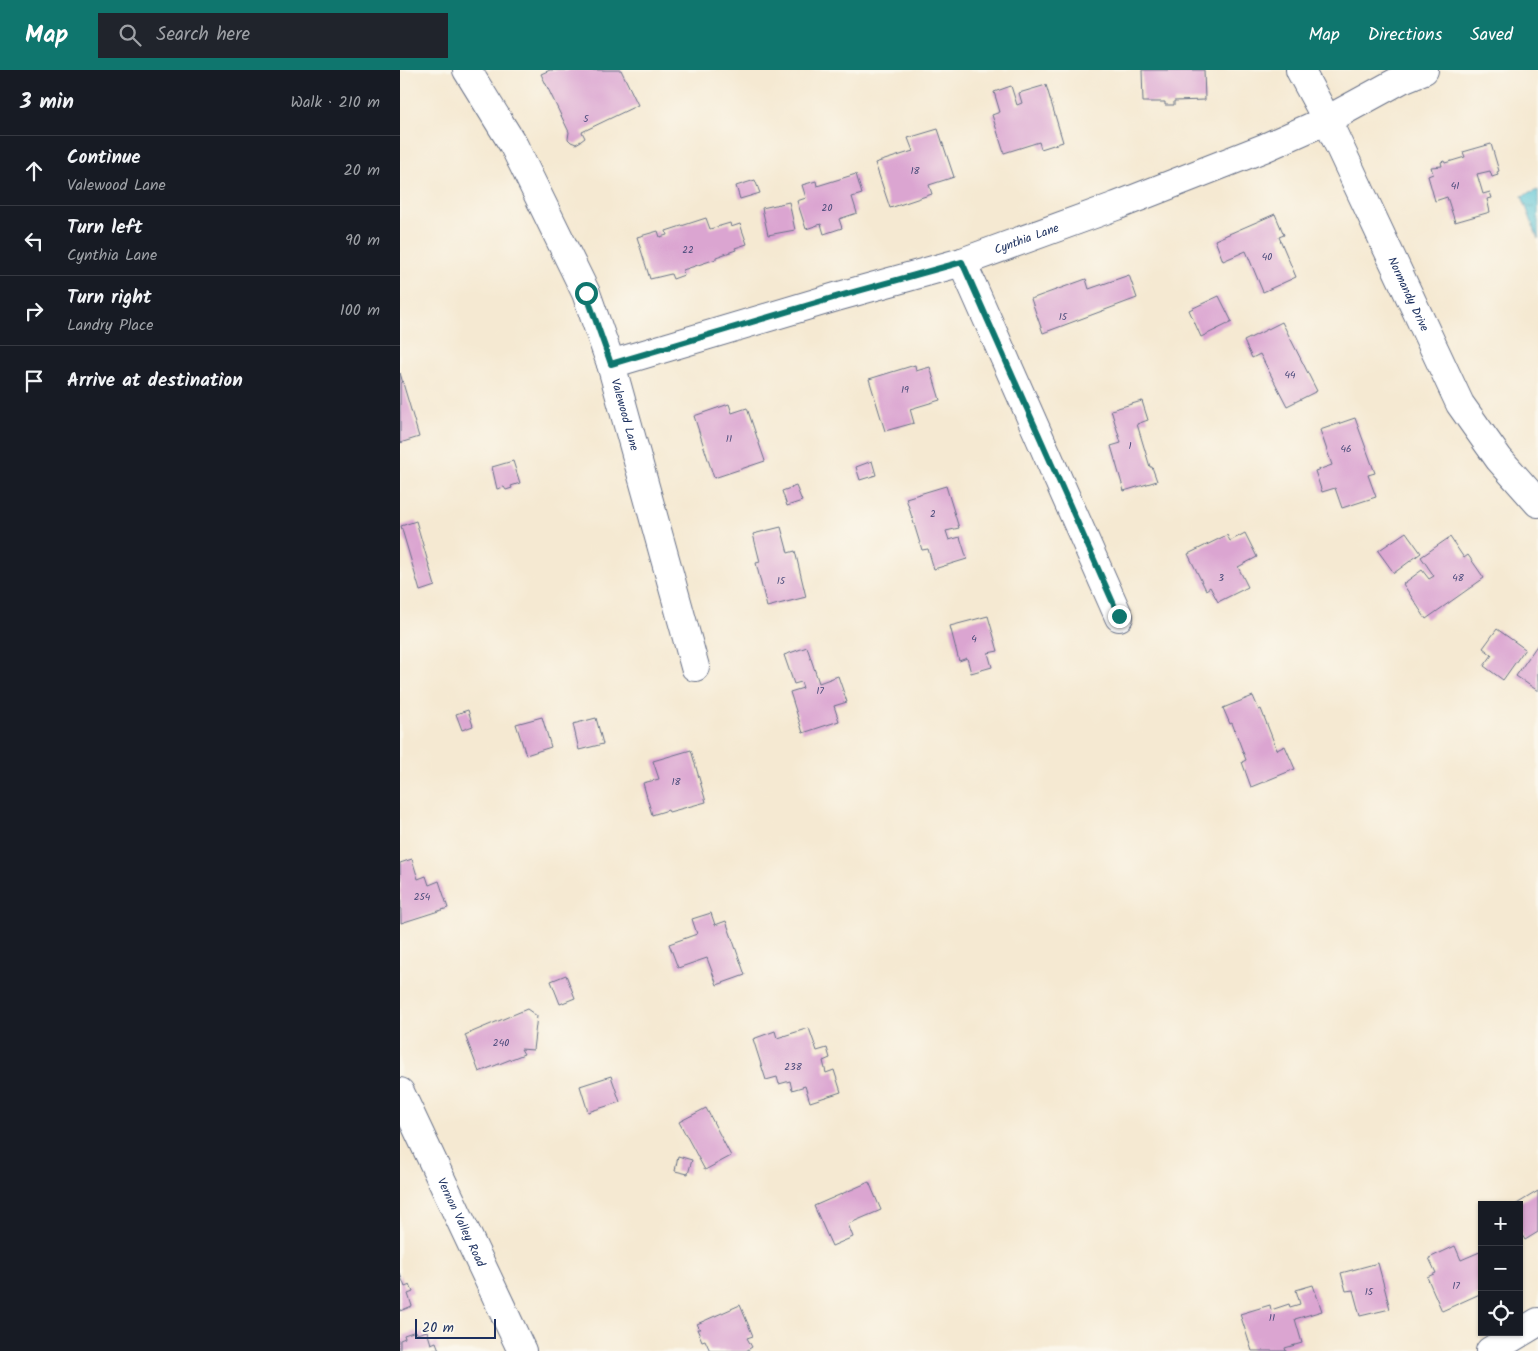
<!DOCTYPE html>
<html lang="en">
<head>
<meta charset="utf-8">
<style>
	:root { --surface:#171b24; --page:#20242c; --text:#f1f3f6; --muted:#9ea1a6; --line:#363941; --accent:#0f766e }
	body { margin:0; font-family:Kalam,sans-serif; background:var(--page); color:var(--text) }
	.controls { position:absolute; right:15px; bottom:15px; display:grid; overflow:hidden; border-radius:0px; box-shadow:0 1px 4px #0004 }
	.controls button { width:45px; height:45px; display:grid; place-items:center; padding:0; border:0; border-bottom:1px solid var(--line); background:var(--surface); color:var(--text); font:25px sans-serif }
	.scale { position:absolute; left:15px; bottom:12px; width:81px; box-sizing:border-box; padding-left:5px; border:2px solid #1b2f5e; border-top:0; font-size:14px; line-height:18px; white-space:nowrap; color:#1b2f5e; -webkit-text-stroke:4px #fbf7ec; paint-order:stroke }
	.stop { position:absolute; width:15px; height:15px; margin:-11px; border:4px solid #0f766e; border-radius:50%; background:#fff }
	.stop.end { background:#0f766e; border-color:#fff; box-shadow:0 1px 5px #0008 }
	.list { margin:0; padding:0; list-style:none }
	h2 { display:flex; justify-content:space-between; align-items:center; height:65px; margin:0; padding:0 20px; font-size:21px }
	h2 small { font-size:16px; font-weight:400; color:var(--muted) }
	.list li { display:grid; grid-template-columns:32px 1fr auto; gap:15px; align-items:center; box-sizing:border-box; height:70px; padding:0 20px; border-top:1px solid var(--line) }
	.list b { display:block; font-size:19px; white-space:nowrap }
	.list p { margin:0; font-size:16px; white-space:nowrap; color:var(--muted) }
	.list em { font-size:16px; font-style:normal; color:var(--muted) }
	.icon { flex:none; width:28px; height:28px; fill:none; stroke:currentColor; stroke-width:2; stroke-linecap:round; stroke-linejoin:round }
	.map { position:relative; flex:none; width:1138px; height:1281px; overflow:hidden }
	header { display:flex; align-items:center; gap:30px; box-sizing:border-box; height:70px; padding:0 25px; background:var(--accent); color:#fff }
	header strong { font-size:24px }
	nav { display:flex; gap:28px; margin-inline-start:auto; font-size:18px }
	.search { width:350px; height:45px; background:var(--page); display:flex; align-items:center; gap:12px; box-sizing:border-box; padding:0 18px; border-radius:0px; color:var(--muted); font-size:19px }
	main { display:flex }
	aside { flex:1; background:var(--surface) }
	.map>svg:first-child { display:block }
	.water { fill:url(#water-ripples); stroke:#3b7a9a }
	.building { fill:#dba5d1 }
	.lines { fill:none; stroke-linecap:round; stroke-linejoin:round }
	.street-casing { stroke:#677087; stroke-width:30 }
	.secondary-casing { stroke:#677087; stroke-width:30 }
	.street { stroke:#fff; stroke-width:28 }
	.secondary { stroke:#fff; stroke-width:28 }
	.route { stroke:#0f766e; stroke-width:6 }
	.labels { text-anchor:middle; stroke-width:5; stroke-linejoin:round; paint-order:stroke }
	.number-label { font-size:10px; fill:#4b4c7b }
	.street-label { font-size:12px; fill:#1b2f5e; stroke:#fbf7ec }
</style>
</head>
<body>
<header>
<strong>Map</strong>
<div class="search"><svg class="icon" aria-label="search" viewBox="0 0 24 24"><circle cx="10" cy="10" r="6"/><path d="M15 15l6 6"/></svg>Search here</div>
<nav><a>Map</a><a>Directions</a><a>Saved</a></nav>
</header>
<main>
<aside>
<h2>3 min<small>Walk · 210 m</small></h2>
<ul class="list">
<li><svg class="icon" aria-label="ahead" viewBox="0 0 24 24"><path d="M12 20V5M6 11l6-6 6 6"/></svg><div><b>Continue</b><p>Valewood Lane</p></div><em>20 m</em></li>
<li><svg class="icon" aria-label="left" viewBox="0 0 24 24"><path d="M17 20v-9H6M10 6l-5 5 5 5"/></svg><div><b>Turn left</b><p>Cynthia Lane</p></div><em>90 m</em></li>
<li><svg class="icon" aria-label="right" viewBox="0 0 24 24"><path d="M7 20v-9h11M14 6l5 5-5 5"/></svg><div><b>Turn right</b><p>Landry Place</p></div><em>100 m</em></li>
<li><svg class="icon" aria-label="arrive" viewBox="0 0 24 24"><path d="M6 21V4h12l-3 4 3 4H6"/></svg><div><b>Arrive at destination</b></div></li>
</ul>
</aside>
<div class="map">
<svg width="1138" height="1281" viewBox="0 0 1138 1281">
	<defs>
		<pattern id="water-ripples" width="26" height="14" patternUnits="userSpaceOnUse" patternTransform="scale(1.25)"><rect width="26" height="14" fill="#5bc5d6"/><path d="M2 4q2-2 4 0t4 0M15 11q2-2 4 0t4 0" fill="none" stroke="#4aa0b1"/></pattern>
	</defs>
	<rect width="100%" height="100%" fill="#fbf7ec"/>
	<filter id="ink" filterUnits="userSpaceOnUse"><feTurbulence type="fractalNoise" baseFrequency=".02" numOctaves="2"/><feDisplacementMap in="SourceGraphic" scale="10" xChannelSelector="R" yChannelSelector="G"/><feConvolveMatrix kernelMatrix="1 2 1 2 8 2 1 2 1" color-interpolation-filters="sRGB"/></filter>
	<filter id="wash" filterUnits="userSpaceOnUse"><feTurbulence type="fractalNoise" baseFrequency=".0096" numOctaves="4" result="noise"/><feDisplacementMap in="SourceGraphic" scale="20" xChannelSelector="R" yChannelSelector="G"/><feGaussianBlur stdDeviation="1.12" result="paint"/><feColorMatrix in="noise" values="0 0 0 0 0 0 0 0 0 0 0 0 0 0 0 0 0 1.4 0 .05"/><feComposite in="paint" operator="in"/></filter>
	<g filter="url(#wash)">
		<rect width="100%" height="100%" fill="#f5e9d2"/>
		<path class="water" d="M1138,120V169L1122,126Z"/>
		<g id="blocks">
			<path class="building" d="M150,0H221L238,35L182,62L185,68L181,71L176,74L171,72L168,69L169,62L141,4Z
				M742,0H804L805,30L774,31V35H765V32H743Z
				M646,15L663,72L641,79L639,72L604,83L592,45L600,42L594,22L611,16L617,35L622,33L619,23Z
				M538,59L554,107L529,115L532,124L490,138L475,93L513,81L508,68Z
				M1091,74L1099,101L1097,102L1098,105L1092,107L1090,101L1077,104L1083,124L1090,122L1092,128L1087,129L1090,142L1055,152L1047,127L1035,131L1028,106L1033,104L1031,97L1042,96L1041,92L1044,91L1045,93L1065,87L1063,82Z
				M456,104L462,124L452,127L457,143L439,149L442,158L424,164L421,154L406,159L397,131L406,128L402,115L416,111L417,116Z
				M355,110L360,123L340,129L336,116Z
				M389,132L395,160L368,165L362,138Z
				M875,144L884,165L879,167L896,207L863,222L846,181L823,191L815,170Z
				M306,148L310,159L330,153L331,157L340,154L347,174L335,178L336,180L316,187V189L283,200L284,205L273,209L271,204L250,209L237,167L258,161L260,167L267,165L266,161Z
				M729,205L737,228L643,263L631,229L686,209L689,219Z
				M819,226L832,252L801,267L789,240Z
				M882,252L917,321L887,336L860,284L852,288L844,271Z
				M515,295L516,301L530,297L540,330L510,339L514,353L485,361L469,309Z
				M0,303L19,367L0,373Z
				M742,331L748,350L737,354L750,397H752L757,411L724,421L711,376L721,373L711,340Z
				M329,334L332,343L347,338L365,391L314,408L294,346Z
				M955,348L975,403L968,405L976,427L942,438L935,418L922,422L915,401L932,395L920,360Z
				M113,391L120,413L111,416L112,418L106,420L104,417L97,419L92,397Z
				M472,391L476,405L460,410L456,397Z
				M396,416L402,431L387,436L382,421Z
				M546,416L559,458L546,461L549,470L560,467L567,489L534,499L528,479L522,480L506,428Z
				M16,451L35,516L20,521L1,456Z
				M381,457L388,483L395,481L406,527L367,537L356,493L360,492L353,464Z
				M1006,462L1021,483L994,503L978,481Z
				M845,463L857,487L838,497L848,517L818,532L810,517L806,520L788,484L827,465L830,471Z
				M1050,467L1064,488L1068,485L1084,508L1026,549L1003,514L1022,500L1029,509L1034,506L1021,487Z
				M588,546L598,581L588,583L592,597L571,603L567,588L559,591L550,556Z
				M1097,559L1125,579L1103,610L1084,596L1092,585L1083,578Z
				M1138,574V621L1116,606Z
				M407,577L419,613L438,606L447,632L434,636L439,651L403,663L390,622L403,618L401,612L394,614L384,585Z
				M853,626L859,640L861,639L877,680L885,676L895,699L851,717L842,692L846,690L832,653L830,654L823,638Z
				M68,640L73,656L62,660L56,644Z
				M142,647L151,677L126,685L116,654Z
				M196,648L203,674L179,680L173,654Z
				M291,680L306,732L269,742L268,740L252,745L243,713L259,709L253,691Z
				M12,789L18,809L26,806L29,815L39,811L48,838L1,853L0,793Z
				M311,843L315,855L326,851L345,905L317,915L307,888L278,898L269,874L297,864L292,849Z
				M166,905L175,928L160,934L151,911Z
				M127,939L137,946L133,980L121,979L124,984L79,1002L65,965Z
				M409,958L417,981L427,978L430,988L423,991L426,1003L434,1000L441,1022L410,1032L405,1016L392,1020L390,1011L379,1014L377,1007L366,1010L353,969L375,961L377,968Z
				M211,1006L220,1032L188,1042L180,1016Z
				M306,1038L331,1086L305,1100L279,1052Z
				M278,1086L292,1090L288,1104L275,1101Z
				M469,1112L481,1140L448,1154L453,1167L432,1176L414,1136Z
				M1138,1121V1162L1125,1170L1119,1160V1135H1115Z
				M1055,1176L1061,1190L1082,1181V1223L1042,1241L1027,1207L1036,1203L1029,1188Z
				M978,1193L990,1239L960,1246L953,1220L946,1221L941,1203Z
				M0,1204L5,1217L10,1215L13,1222L8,1224L12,1236L0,1241Z
				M913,1215L922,1241L895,1249L902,1273L885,1278L886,1281H852L840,1244L870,1235L871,1240L889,1234L890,1237L900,1234L896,1220Z
				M340,1235L353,1266L347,1268L352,1277L346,1281H310L305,1270L302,1271L297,1259H300L297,1254Z
				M16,1261L17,1264L27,1261L31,1274L36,1272L39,1280L0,1281V1270L5,1268L4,1265Z"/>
		</g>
	</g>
	<g filter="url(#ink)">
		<use href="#blocks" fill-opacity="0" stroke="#677087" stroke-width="1"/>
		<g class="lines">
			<g class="street-casing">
				<g id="street">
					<path id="s1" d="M67,0L114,76L186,223L211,294L295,597"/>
					<path id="s2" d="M900,0L927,50L1060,334L1099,389L1138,433"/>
					<path d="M562,192L719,547"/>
					<path id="s3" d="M211,294L436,227L562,192L716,136L864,78L927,50L1002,9L1024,0"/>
					<path d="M1090,1281L1138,1252"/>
				</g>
			</g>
			<g class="secondary-casing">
				<g id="secondary">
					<path id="s4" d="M0,1022L122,1281"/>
				</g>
			</g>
			<use href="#street" class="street"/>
			<use href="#secondary" class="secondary"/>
		</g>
	</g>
	<g class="lines" filter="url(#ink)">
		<path class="route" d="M186,223L211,294L436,227L562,192L719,546"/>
	</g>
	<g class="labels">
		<g class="number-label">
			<text x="186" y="52">5</text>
			<text x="515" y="104">18</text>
			<text x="1055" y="119">41</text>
			<text x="427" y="141">20</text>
			<text x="288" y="183">22</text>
			<text x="867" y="190">40</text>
			<text x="663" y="250">15</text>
			<text x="890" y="308">44</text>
			<text x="505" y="323">19</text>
			<text x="329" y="372">11</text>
			<text x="730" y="379">1</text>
			<text x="946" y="382">46</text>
			<text x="533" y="447">2</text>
			<text x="821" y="511">3</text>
			<text x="1058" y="511">48</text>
			<text x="381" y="514">15</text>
			<text x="574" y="572">4</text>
			<text x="420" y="624">17</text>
			<text x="276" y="715">18</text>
			<text x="22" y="830">254</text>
			<text x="101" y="976">240</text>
			<text x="393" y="1000">238</text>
			<text x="1056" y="1219">17</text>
			<text x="969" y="1225">15</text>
			<text x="872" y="1251">11</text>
		</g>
		<g class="street-label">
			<text dy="4" stroke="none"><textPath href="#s3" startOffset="434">Cynthia Lane</textPath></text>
			<text dy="4" stroke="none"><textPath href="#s2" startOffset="249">Normandy Drive</textPath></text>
			<text dy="4" stroke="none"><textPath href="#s1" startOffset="381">Valewood Lane</textPath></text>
			<text dy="4" stroke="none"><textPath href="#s4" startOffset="144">Vernon Valley Road</textPath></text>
		</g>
	</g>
</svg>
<div class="controls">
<button>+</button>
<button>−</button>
<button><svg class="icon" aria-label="locate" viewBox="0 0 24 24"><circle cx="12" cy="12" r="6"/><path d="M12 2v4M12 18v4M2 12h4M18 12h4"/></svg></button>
</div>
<div class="scale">20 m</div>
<div class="stop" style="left:186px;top:223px"></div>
<div class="stop end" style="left:719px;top:546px"></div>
</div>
</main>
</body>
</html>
